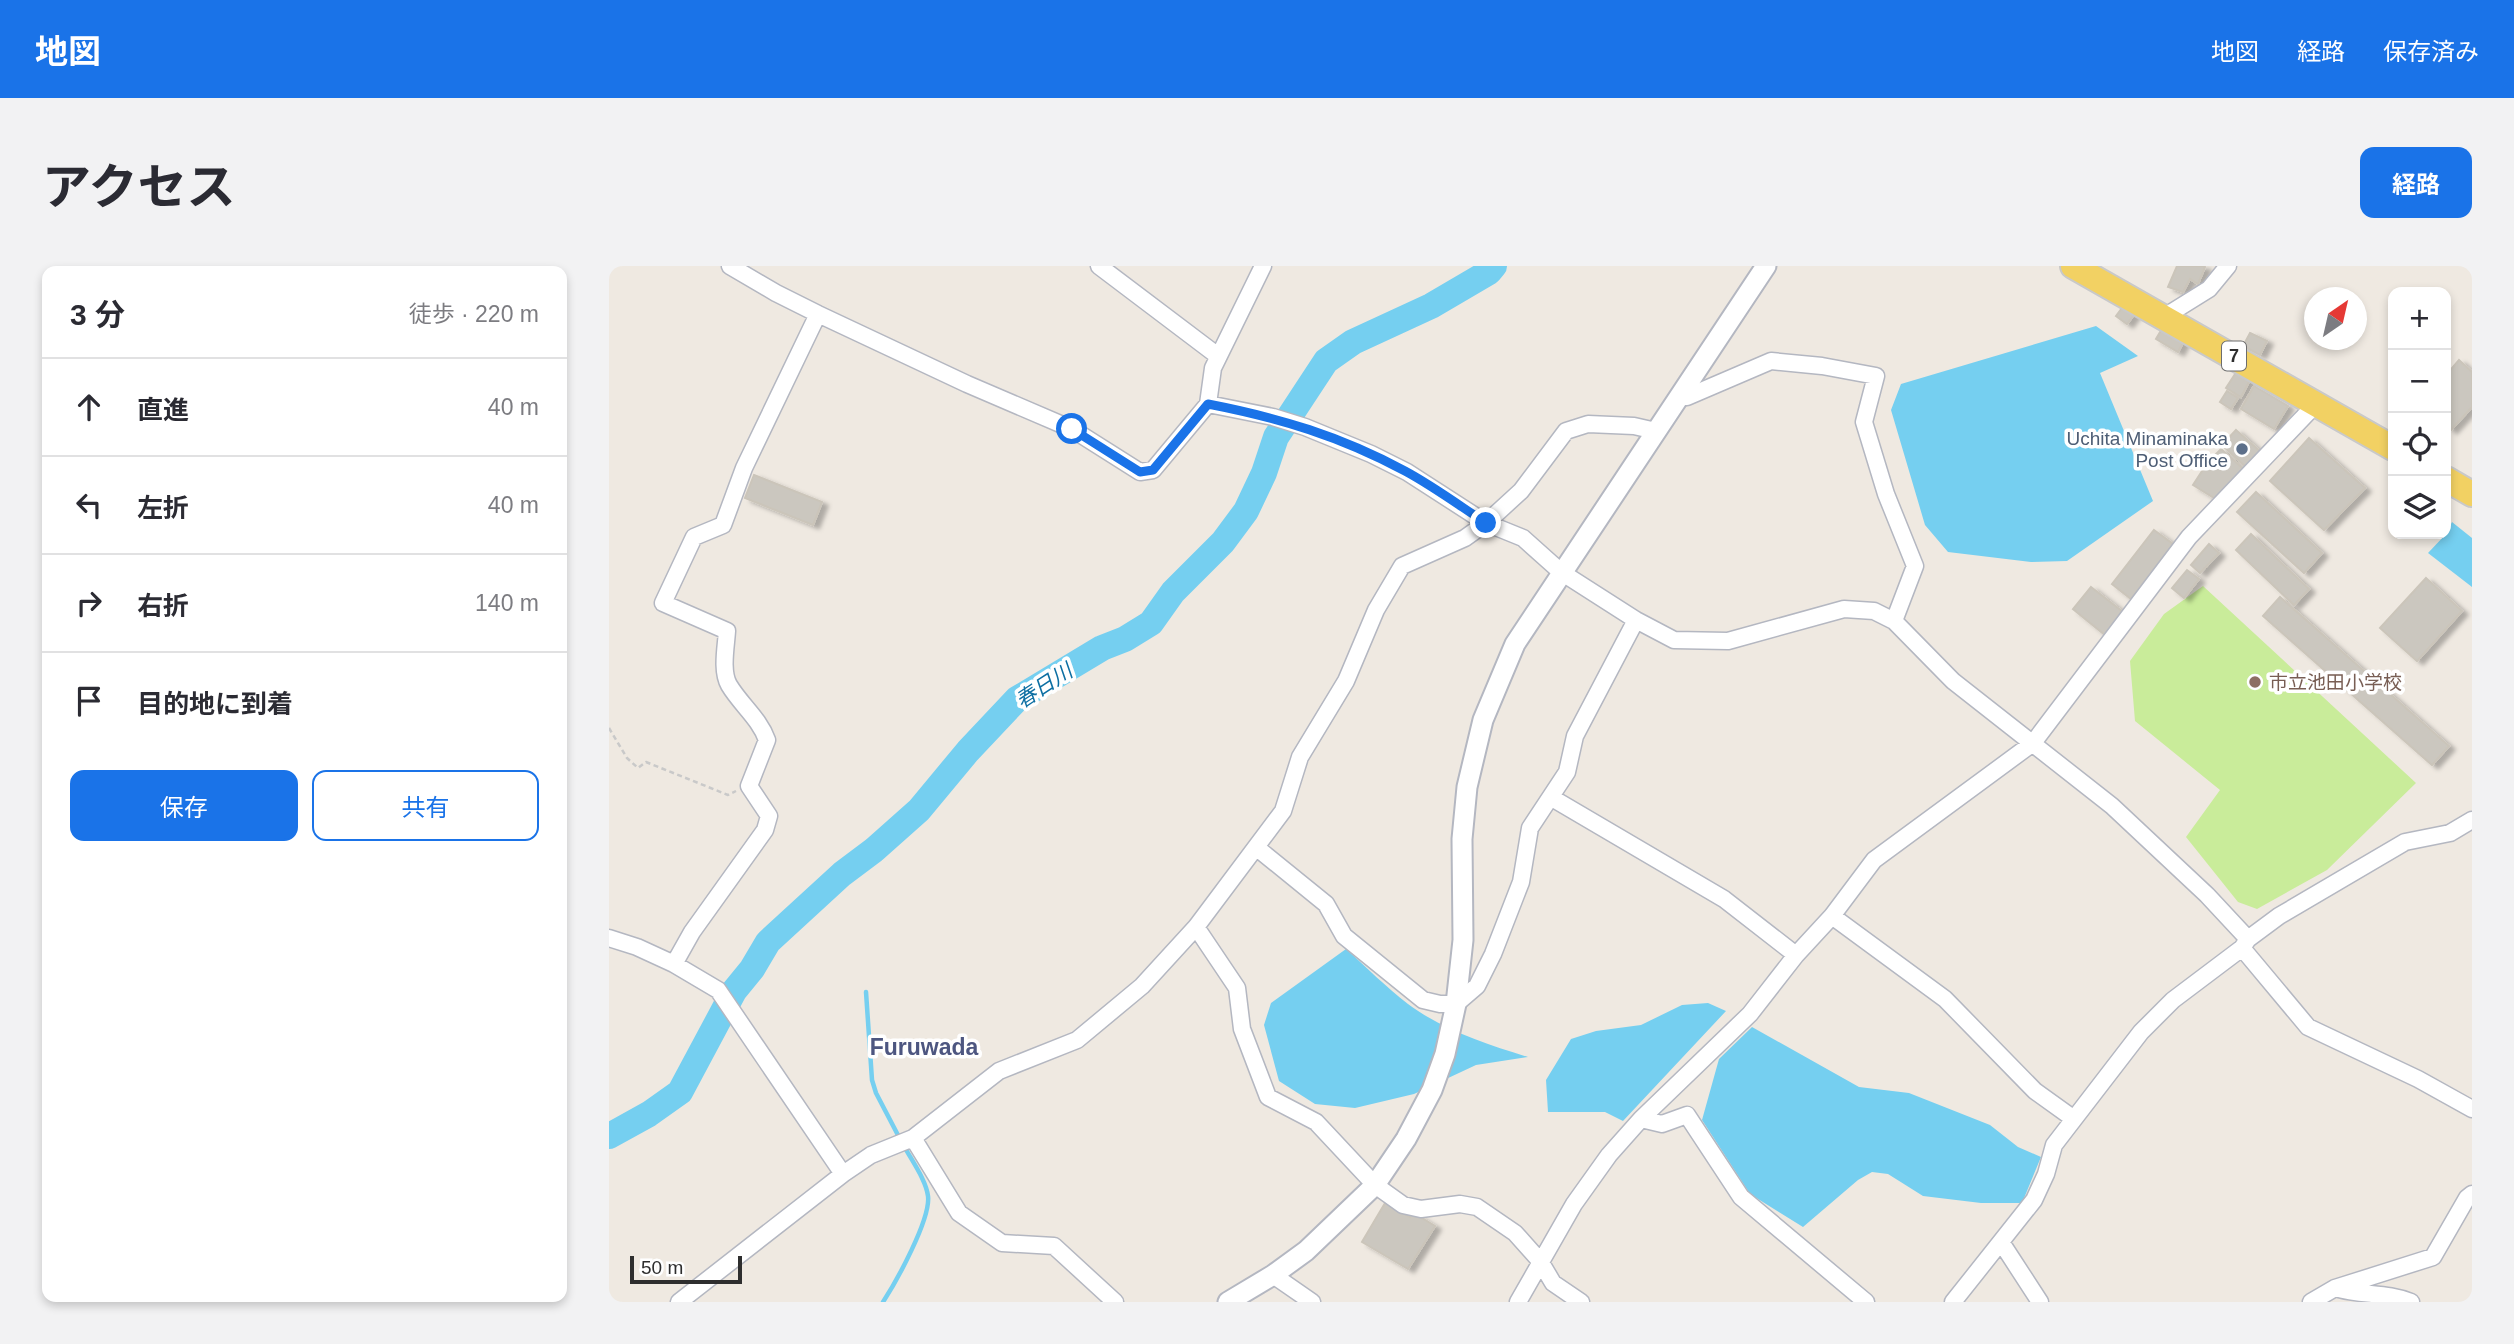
<!DOCTYPE html>
<html lang="ja">
<head>
<meta charset="utf-8">
<style>
	:root { --surface:#fff; --page:#f2f2f3; --text:#2b2b33; --muted:#7c7c81; --line:#e1e1e2; --accent:#1a73e8 }
	body { margin:0; font-family:Arial,"Noto Sans JP",sans-serif; background:var(--page); color:var(--text) }
	.controls { position:absolute; right:21px; top:21px; display:grid; overflow:hidden; border-radius:14px; box-shadow:0 4px 10px #0003 }
	.controls button { width:63px; height:63px; display:grid; place-items:center; padding:0; border:0; border-bottom:2px solid var(--line); background:var(--surface); color:var(--text); font:35px sans-serif }
	.compass { position:absolute; left:1695px; top:21px; width:63px; height:63px; border-radius:50%; background:var(--surface); box-shadow:0 4px 10px #0003; rotate:34deg }
	.scale { position:absolute; left:21px; bottom:18px; width:112px; box-sizing:border-box; padding-left:7px; border:4px solid #2e2e2e; border-top:0; font-size:19px; line-height:24px; white-space:nowrap; color:#2e2e2e; -webkit-text-stroke:5px #fff; paint-order:stroke }
	.stop { position:absolute; width:21px; height:21px; margin:-16px; border:5px solid #1a73e8; border-radius:50%; background:#fff }
	.stop.end { background:#1a73e8; border-color:#fff; box-shadow:0 2px 7px #0008 }
	.list { margin:0; padding:0; list-style:none }
	h2 { display:flex; justify-content:space-between; align-items:center; height:91px; margin:0; padding:0 28px; font-size:30px }
	h2 small { font-size:23px; font-weight:400; color:var(--muted) }
	.list li { display:grid; grid-template-columns:46px 1fr auto; gap:21px; align-items:center; box-sizing:border-box; height:98px; padding:0 28px; border-top:2px solid var(--line) }
	.list b { display:block; font-size:26px; white-space:nowrap }
	.list em { font-size:23px; font-style:normal; color:var(--muted) }
	.actions { display:flex; gap:14px; padding:21px 28px }
	.actions a { flex:1; padding:16px 0; border:2px solid var(--accent); border-radius:14px; text-align:center; font-size:24px; color:var(--accent) }
	.actions .main { background:var(--accent); color:#fff }
	.icon { flex:none; width:38px; height:38px; fill:none; stroke:currentColor; stroke-width:2; stroke-linecap:round; stroke-linejoin:round }
	.map { position:relative; flex:none; width:1863px; height:1036px; overflow:hidden; border-radius:14px }
	header { display:flex; align-items:center; gap:42px; box-sizing:border-box; height:98px; padding:0 35px; background:var(--accent); color:#fff }
	header strong { font-size:33px }
	nav { display:flex; gap:38px; margin-inline-start:auto; font-size:24px }
	.intro { display:flex; align-items:center; justify-content:space-between; box-sizing:border-box; height:168px; padding:0 42px }
	h1 { margin:0; font-size:49px }
	.button { padding:18px 32px; border-radius:14px; background:var(--accent); color:#fff; font-size:24px; font-weight:700 }
	main { display:flex; gap:42px; padding:0 42px }
	aside { flex:1; background:var(--surface); border-radius:14px; box-shadow:0 4px 10px #0003 }
	.map>svg:first-child { display:block }
	.pitch { fill:#c9ec9a }
	.water { fill:#75cff0 }
	.lines { fill:none; stroke-linecap:round; stroke-linejoin:round }
	.stream { stroke:#75cff0; stroke-width:4.5 }
	.river { stroke:#75cff0; stroke-width:26 }
	.building { fill:#cbc7bf; stroke:#cbc5ba; stroke-width:2; filter:url(#shadow) }
	.minor-casing { stroke:#b4b7c1; stroke-width:19 }
	.tertiary-casing { stroke:#b4b7c1; stroke-width:23 }
	.primary-casing { stroke:#c9c9c9; stroke-width:28 }
	.path { stroke:#c9c9c9; stroke-width:2.5; stroke-dasharray:5 3.5; stroke-linecap:butt }
	.minor { stroke:#fff; stroke-width:16 }
	.tertiary { stroke:#fff; stroke-width:19 }
	.primary { stroke:#f2d163; stroke-width:24 }
	.route { stroke:#1a73e8; stroke-width:9 }
	.service-dot { fill:#5c6f8a; stroke:#fff; stroke-width:2.5 }
	.education-dot { fill:#8d6e63; stroke:#fff; stroke-width:2.5 }
	.labels { text-anchor:middle; stroke-width:7; stroke-linejoin:round; paint-order:stroke }
	.shield { fill:#fff; stroke:#6d6d6d; stroke-width:2 }
	.shield-label { font-size:18px; font-weight:bold; fill:#2e2e2e }
	.service-label { font-size:19px; fill:#4e5e75; stroke:#fff; text-anchor:end }
	.education-label { font-size:19px; fill:#785e54; stroke:#fff; text-anchor:start }
	.water-label { font-size:21px; font-style:italic; fill:#0d6fa3; stroke:#fff }
	.quarter-label { font-size:23px; font-weight:bold; fill:#4d5680; stroke:#fff }
</style>
</head>
<body>
<header>
<strong>地図</strong>
<nav><a>地図</a><a>経路</a><a>保存済み</a></nav>
</header>
<div class="intro"><h1>アクセス</h1><a class="button">経路</a></div>
<main>
<aside>
<h2>3 分<small>徒歩 · 220 m</small></h2>
<ul class="list">
<li><svg class="icon" aria-label="ahead" viewBox="0 0 24 24"><path d="M12 20V5M6 11l6-6 6 6"/></svg><div><b>直進</b></div><em>40 m</em></li>
<li><svg class="icon" aria-label="left" viewBox="0 0 24 24"><path d="M17 20v-9H6M10 6l-5 5 5 5"/></svg><div><b>左折</b></div><em>40 m</em></li>
<li><svg class="icon" aria-label="right" viewBox="0 0 24 24"><path d="M7 20v-9h11M14 6l5 5-5 5"/></svg><div><b>右折</b></div><em>140 m</em></li>
<li><svg class="icon" aria-label="arrive" viewBox="0 0 24 24"><path d="M6 21V4h12l-3 4 3 4H6"/></svg><div><b>目的地に到着</b></div></li>
</ul>
<div class="actions"><a class="main">保存</a><a>共有</a></div>
</aside>
<div class="map">
<svg width="1863" height="1036" viewBox="0 0 1863 1036">
	<defs>
		<filter id="shadow"><feDropShadow dx="6" dy="3.5" stdDeviation="2" flood-color="#0004"/></filter>
	</defs>
	<rect width="100%" height="100%" fill="#efe9e1"/>
	<path class="pitch" d="M1594,320L1807,517L1718,604L1648,643L1629,636L1577,571L1611,524L1526,455L1521,395L1555,348Z"/>
	<path class="water" d="M1487,60L1529,90L1491,107L1544,235L1458,295L1422,296L1339,286L1316,259L1282,144L1292,118Z
		M1843,256L1863,272V321L1819,287L1837,268Z
		M737,683C757,701 777,721 799,738C834,764 877,778 919,791L867,799L805,828L746,842L706,838L670,815L655,759L662,737Z
		M1099,737L1117,745L1014,855L996,846H939L937,814L962,773L987,765L1032,759L1073,739Z
		M1143,761L1250,821L1300,827L1381,859L1409,881L1432,891L1413,937H1372L1314,930L1279,908L1263,906L1249,914L1194,961L1141,928L1093,854L1110,793Z"/>
	<g class="lines">
		<path class="stream" d="M257,726L263,814L267,827L291,873
			M274,1036C287,1016 322,953 319,930C317,914 303,895 295,880"/>
		<path class="river" d="M0,870L40,848L71,826L125,725L143,703L159,676L233,608L265,584L310,544L359,485L408,433L493,382L516,373L542,357L564,326L614,276L637,245L655,207L667,171L717,95L744,76L822,40L880,6L885,0"/>
	</g>
	<path class="building" d="M1568,0H1594L1596,1L1589,18L1581,13L1574,26L1559,21Z
		M1516,38L1527,46L1518,58L1507,50Z
		M1554,61L1576,73L1569,86L1547,73Z
		M1641,67L1658,75L1651,89L1634,80Z
		M1850,94L1863,106V141L1842,164L1837,159V109Z
		M1628,105L1642,112L1632,131L1617,122Z
		M1645,120L1679,140L1665,163L1632,143Z
		M1618,125L1629,132L1622,143L1611,136Z
		M1627,164L1653,187L1639,203L1613,179Z
		M1700,172L1756,222L1715,264L1661,215Z
		M1612,183L1638,206L1610,235L1584,219L1599,196Z
		M145,209L213,236L204,259L136,232Z
		M1647,226L1713,287L1695,307L1628,246Z
		M1545,264L1564,278L1522,333L1503,318Z
		M1642,268L1700,323L1685,339L1627,284Z
		M1600,278L1610,287L1591,307L1582,299Z
		M1578,304L1590,313L1575,332L1563,322Z
		M1817,312L1853,345L1808,395L1771,362Z
		M1482,321L1514,346L1496,369L1464,343Z
		M1671,331L1840,480L1823,499L1654,350Z
		M776,937L801,951L803,946L826,960L799,1003L753,976Z"/>
	<g class="lines">
		<g class="minor-casing">
			<path id="minor" d="M121,0L167,27L209,48L358,118L463,163L531,206L544,204L599,138L604,102L654,0
				M490,0L609,90
				M1555,51L1600,23L1619,0
				M1071,131H1078L1162,95L1213,100L1267,110L1255,156L1277,228L1306,300L1285,355
				M599,138L664,151L696,161L762,188L798,206L877,257L914,272L952,306L1027,354L1065,374L1119,375L1235,343L1265,345L1285,355L1344,415L1503,540L1598,629L1639,673
				M943,532L1115,633L1187,689
				M648,582L717,638L735,670L814,734L831,738H847L868,720L884,688L912,616L921,562L958,506L966,470L1027,354
				M1223,650L1336,733L1426,825L1465,853
				M587,661L628,722L633,763L659,831L707,856L766,919L794,939L812,943L851,938L868,941L906,967L931,995L944,1017L972,1036
				M0,672L28,681L65,698L109,724L234,908
				M1633,682L1699,761L1809,813L1863,843
				M65,698L83,666L156,564L160,550L140,520L158,474C150,452 132,439 120,419C112,405 117,381 118,365L54,337L85,271L114,259L135,202L209,48
				M1032,853L1053,858L1078,849L1132,931L1257,1036
				M304,872L350,947L393,977L445,980L506,1036
				M1392,976L1431,1036
				M664,1009L703,1036
				M1726,1022C1754,1030 1777,1026 1802,1036
				M70,1036L234,908L262,889L304,872L390,805L468,774L533,720L587,661L674,545L691,491L737,415L767,344L793,300L856,272L877,257L912,225L957,165L979,158L1025,160L1047,165
				M909,1036L965,938L1000,889L1032,853L1141,748L1187,689L1223,650L1265,594L1424,477L1580,271L1708,137
				M1344,1036L1425,934L1437,908L1445,879L1532,766L1564,734L1633,682L1639,673L1670,650L1796,576L1841,567L1863,554
				M1702,1036L1726,1022L1824,991L1858,932L1863,928"/>
		</g>
		<g class="tertiary-casing">
			<path id="tertiary" d="M619,1036L664,1009L697,985L766,919L797,873L823,824L836,788L847,738L854,674L853,573L858,521L874,454L906,378L1157,0"/>
		</g>
		<g class="primary-casing">
			<path id="primary" d="M1464,0L1784,182
				M1837,213L1863,228"/>
		</g>
		<path class="path" d="M0,462L18,492L29,502L37,496L119,529L127,525"/>
		<use href="#minor" class="minor"/>
		<use href="#tertiary" class="tertiary"/>
		<use href="#primary" class="primary"/>
	</g>
	<g class="lines">
		<path class="route" d="M463,163L531,206L544,204L599,138C671,152 731,170 796,205C824,220 851,240 877,257"/>
	</g>
	<circle class="service-dot" cx="1633" cy="183" r="7"/>
	<circle class="education-dot" cx="1646" cy="416" r="7"/>
	<g class="labels">
		<rect class="shield" x="1613" y="75.5" width="24" height="29" rx="5"/>
		<g class="shield-label">
			<text x="1625" y="96">7</text>
		</g>
		<g class="service-label">
			<text x="1619" y="179">Uchita Minaminaka<tspan x="1619" dy="22">Post Office</tspan></text>
		</g>
		<g class="education-label">
			<text x="1660" y="423">市立池田小学校</text>
		</g>
		<g class="water-label">
			<text transform="translate(435 420) rotate(-33)" y="7">春日川</text>
		</g>
		<g class="quarter-label">
			<text x="315" y="789">Furuwada</text>
		</g>
	</g>
</svg>
<div class="controls">
<button>+</button>
<button>−</button>
<button><svg class="icon" aria-label="locate" viewBox="0 0 24 24"><circle cx="12" cy="12" r="6"/><path d="M12 2v4M12 18v4M2 12h4M18 12h4"/></svg></button>
<button><svg class="icon" aria-label="layers" viewBox="0 0 24 24"><path d="M12 4l9 5-9 5-9-5zM3 14l9 5 9-5"/></svg></button>
</div>
<svg class="compass" viewBox="-18 -18 36 36"><path d="M0-13l5 13h-10z" fill="#e53935"/><path d="M0 13l5-13h-10z" fill="#7c7c81"/></svg>
<div class="scale">50 m</div>
<div class="stop" style="left:463px;top:163px"></div>
<div class="stop end" style="left:877px;top:257px"></div>
</div>
</main>
</body>
</html>
